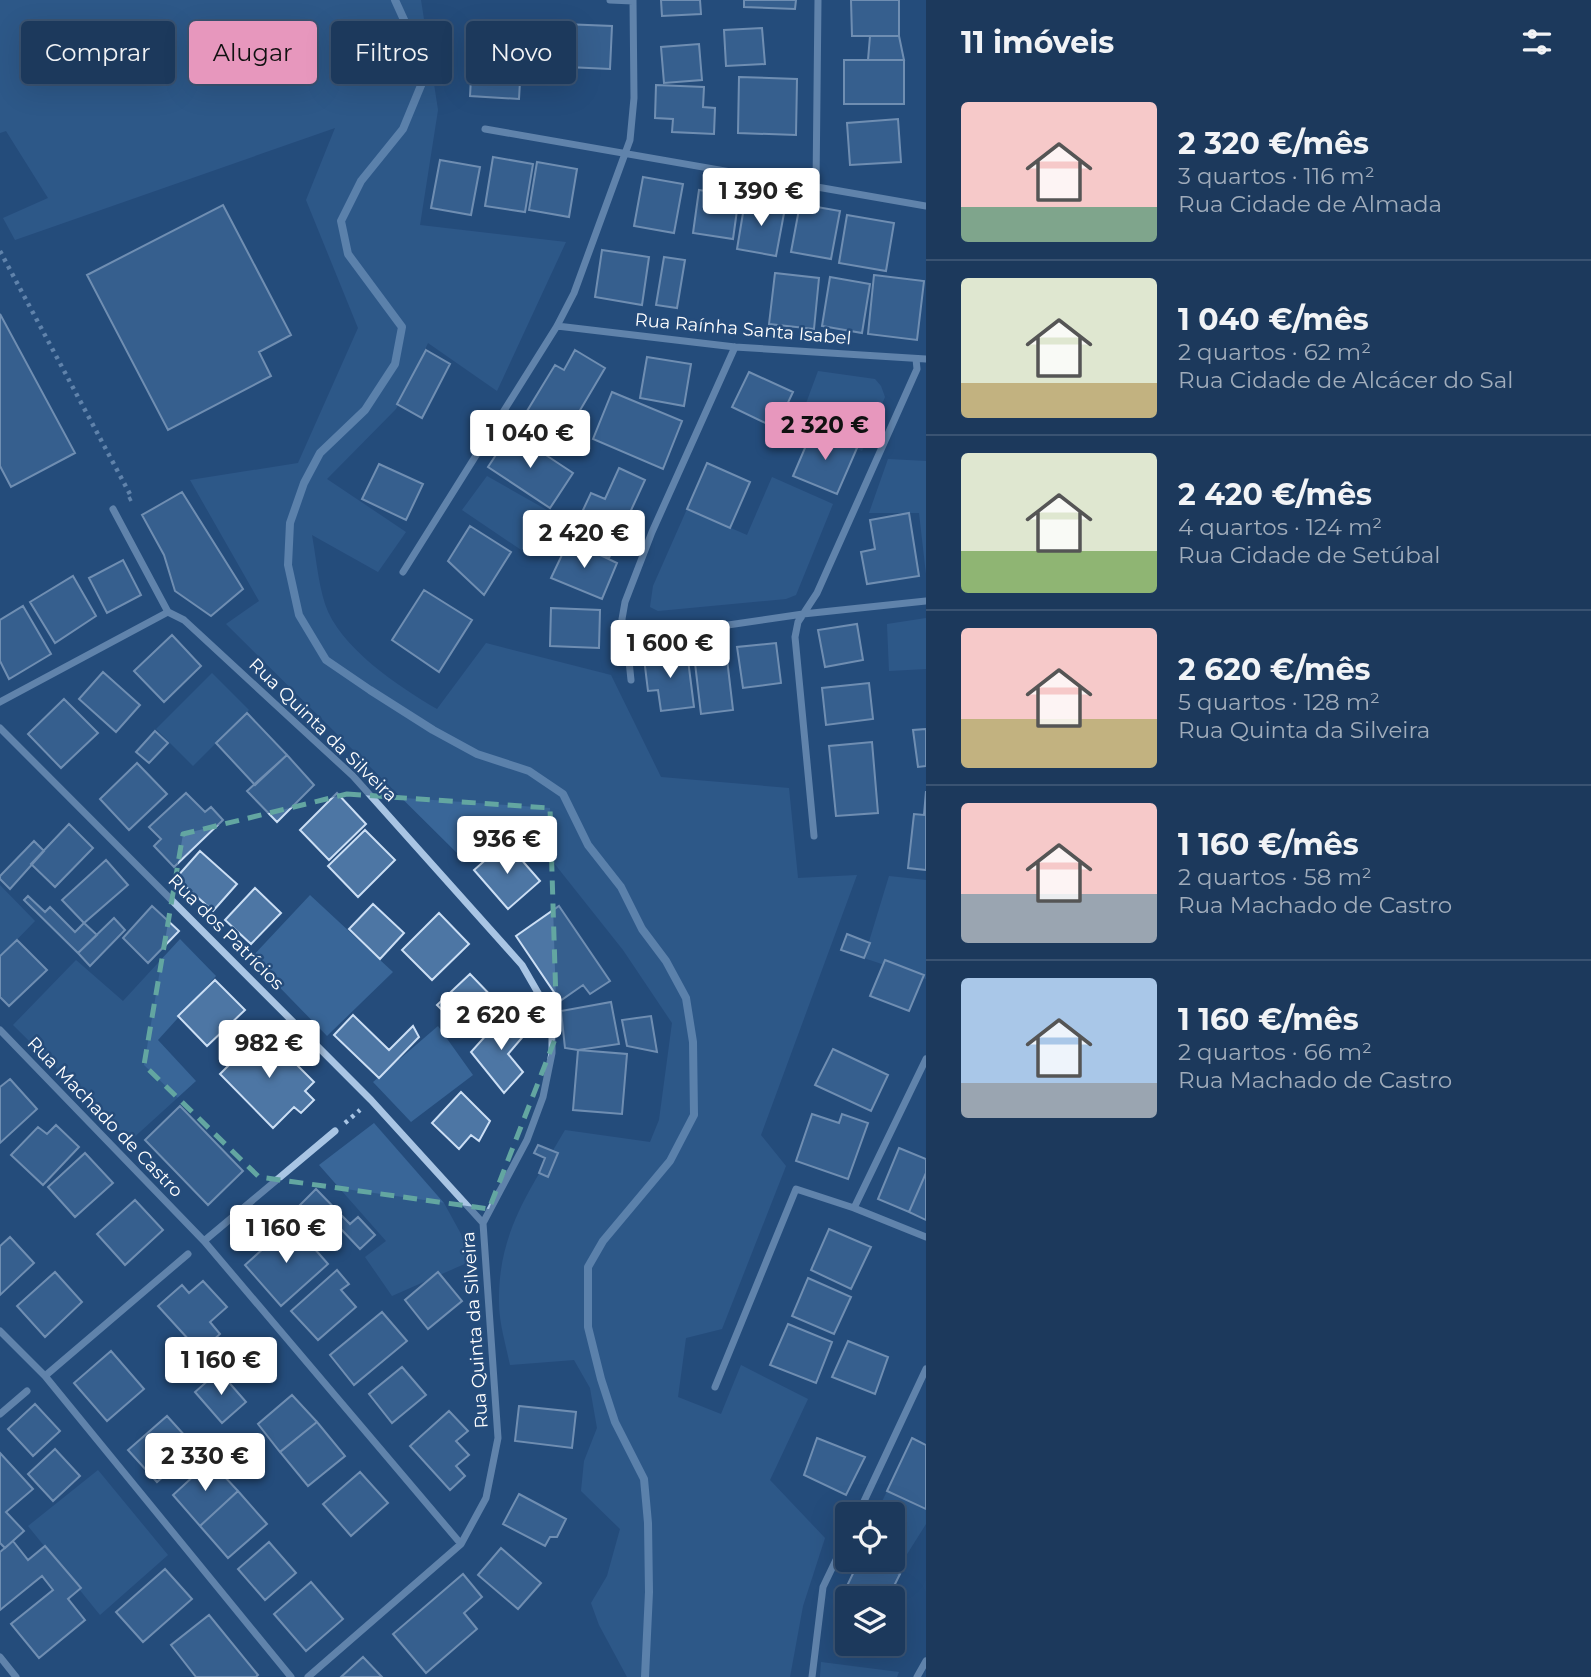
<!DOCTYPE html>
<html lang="pt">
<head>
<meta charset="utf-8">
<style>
	:root { --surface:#1c395c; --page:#294465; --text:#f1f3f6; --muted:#a0acbb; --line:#3a5372; --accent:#e797bd }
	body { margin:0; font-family:Montserrat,sans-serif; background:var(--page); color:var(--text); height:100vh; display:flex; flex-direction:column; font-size:26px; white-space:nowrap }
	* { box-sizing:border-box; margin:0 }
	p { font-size:23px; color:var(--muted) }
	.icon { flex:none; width:38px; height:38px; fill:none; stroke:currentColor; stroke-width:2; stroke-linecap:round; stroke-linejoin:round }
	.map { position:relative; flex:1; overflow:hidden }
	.side { display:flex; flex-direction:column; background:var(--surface); width:665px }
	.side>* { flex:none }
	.banner { position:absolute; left:21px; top:21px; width:665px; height:63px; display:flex; gap:14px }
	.controls { position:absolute; left:835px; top:1502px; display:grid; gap:14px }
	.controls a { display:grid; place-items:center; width:70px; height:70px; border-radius:7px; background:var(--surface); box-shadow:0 7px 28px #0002,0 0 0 2px var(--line); font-size:35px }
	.price { position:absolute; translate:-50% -60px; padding:0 16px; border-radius:7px; background:#fff; color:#222; font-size:23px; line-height:46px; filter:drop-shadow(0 2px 4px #0008) }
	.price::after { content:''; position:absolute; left:50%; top:42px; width:21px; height:16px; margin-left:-10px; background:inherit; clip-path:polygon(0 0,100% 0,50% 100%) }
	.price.current { background:var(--accent); color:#111 }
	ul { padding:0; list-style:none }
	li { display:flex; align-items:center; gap:21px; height:175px; padding:0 35px }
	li+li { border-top:2px solid var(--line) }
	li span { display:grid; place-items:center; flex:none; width:196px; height:140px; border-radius:7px; color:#555 }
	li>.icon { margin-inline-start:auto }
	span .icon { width:84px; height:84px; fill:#fffc; stroke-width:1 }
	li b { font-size:30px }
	h2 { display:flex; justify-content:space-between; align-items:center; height:84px; padding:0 35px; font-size:30px }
	.tag { padding:0 24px; border-radius:7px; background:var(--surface); box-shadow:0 7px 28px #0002,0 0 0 2px var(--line); font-size:24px; line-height:63px }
	.tag.current { background:var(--accent); color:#111 }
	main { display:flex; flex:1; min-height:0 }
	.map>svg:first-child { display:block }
	.green { fill:#396698 }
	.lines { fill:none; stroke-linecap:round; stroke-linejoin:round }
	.stream { stroke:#9dc0e5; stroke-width:8 }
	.building { fill:#4d76a4; stroke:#cbdef4; stroke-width:2 }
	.path { stroke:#a9c5e4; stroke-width:4.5; stroke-dasharray:3.5 5; stroke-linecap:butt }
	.street { stroke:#a9c5e4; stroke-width:7 }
	.marked { fill:none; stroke:#63a6a1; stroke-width:5; stroke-dasharray:14 9; stroke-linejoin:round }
	.labels { text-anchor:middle; stroke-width:5; stroke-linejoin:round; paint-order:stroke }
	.street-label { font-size:18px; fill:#fff; stroke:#254c7b }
</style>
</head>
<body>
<main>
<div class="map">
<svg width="926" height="1677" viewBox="0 0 926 1677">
	<rect width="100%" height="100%" fill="#254c7b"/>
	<path class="green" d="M0 0H421L438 110 420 225 566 242 497 391 428 343 396 409 327 479 406 532 378 572 312 535C316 557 318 582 325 604 339 647 399 687 437 709L486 643 611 675 661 777 789 788 798 878 857 875 761 1135 786 1166 722 1329 686 1338 678 1397 721 1414 741 1365 808 1399 770 1480 825 1538 803 1606 790 1677H627L599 1625 591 1603 607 1576 620 1529 581 1491 584 1461 597 1428 590 1388 574 1360 510 1365C506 1345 499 1323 499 1302 498 1231 531 1189 565 1130L650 1142 659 1120 672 1023 623 950 546 853 508 830 465 861 226 624 259 601 190 480 298 463 358 328 306 200 335 128 15 240 3 218 48 198 6 131 0 133Z
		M818 371 875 379 881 386 885 397 862 451 798 425Z
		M888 459 926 461V574L919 513H869Z
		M487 476 554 514 530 556 462 510Z
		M772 477 833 504 796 595 786 599 658 611 650 607 653 586 687 509 747 535Z
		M926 618V669L889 671 887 624Z
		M212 673 249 710 193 766 156 729Z
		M889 876 926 880V979L864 958Z
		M0 885 35 921 0 957Z
		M310 895 393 972 327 1036 251 958Z
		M180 939 216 976 158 1040 196 1081 130 1141 13 1025 76 960 123 1001Z
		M438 1026 473 1075 411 1122 373 1082Z
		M374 1123 444 1203 461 1234 469 1262 392 1296 365 1257 386 1241 319 1165Z
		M98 1470 168 1555 100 1615 28 1526Z
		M887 1491 926 1508V1524L904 1559 893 1554 892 1514H876Z
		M821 1662 899 1672 897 1677H820Z"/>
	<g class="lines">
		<path class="stream" d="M395 0 405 22 422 83 403 129 361 181 341 221 348 254 402 327 395 364 365 410 320 453 304 483 290 523 288 565 299 615 326 660 370 690 433 730 477 754 529 771 563 794 588 845 621 887 642 929 666 961 686 998 693 1042 694 1115 670 1161 603 1241 588 1267V1327L601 1379 615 1422 644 1479 648 1523 649 1592 645 1677"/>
	</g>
	<path class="building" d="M661 0H700L701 14 662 16Z
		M744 0H796L795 9 744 7Z
		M851 0H899V36H852Z
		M474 24 523 27 519 99 470 96Z
		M563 24 612 26 610 69 546 66 548 35 562 36Z
		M762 28 765 64 726 66 724 30Z
		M870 36H899L904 60H868Z
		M699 44 702 80 664 83 661 47Z
		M844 60H904V104H844Z
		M739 77 797 79 796 135 738 133Z
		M656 85 704 87 703 107 715 108 714 134 672 132 673 119 655 118Z
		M898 119 901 162 850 165 847 123Z
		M493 157 533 164 525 212 485 206Z
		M440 160 480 167 471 215 431 208Z
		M537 162 577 169 569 217 529 210Z
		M643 177 683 184 674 233 634 226Z
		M699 190 739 196 733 239 693 233Z
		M745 201 785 208 776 256 737 249Z
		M800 204 840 211 831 259 791 252Z
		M223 205 291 335 259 352 271 376 168 430 87 275Z
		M847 215 894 223 886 271 839 263Z
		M602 250 649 257 642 305 595 297Z
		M664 257 685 260 677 308 656 305Z
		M775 273 819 278 814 329 769 324Z
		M874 275 924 281 917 340 868 334Z
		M830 277 870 284 862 333 822 326Z
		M0 314 75 453 11 487 0 466Z
		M426 350 450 364 422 418 397 404Z
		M575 350 605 368 563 439 524 416 555 365 564 370Z
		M647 357 691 364 684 406 640 398Z
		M749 372 793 392 776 428 732 407Z
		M612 392 682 421 663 469 593 439Z
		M813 429 857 448 837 494 793 476Z
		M511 432 573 473 550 508 488 467Z
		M707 463 750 482 730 528 687 509Z
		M379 464 423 484 406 520 362 499Z
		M619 468 645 480 609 558 569 540 591 493 605 499Z
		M182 492 243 589 211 616 175 591 164 555 142 515Z
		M909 513 919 576 867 584 861 552 875 549 870 520Z
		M470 526 511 552 484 595 448 561Z
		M569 540 617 563 602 599 551 578Z
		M123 560 141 595 107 613 89 578Z
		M73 576 96 616 55 643 30 602Z
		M424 590 472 620 439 672 392 640Z
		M23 606 51 654 9 679 0 661V620Z
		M551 608 600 610 599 648 550 646Z
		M857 624 863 660 825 667 818 630Z
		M172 635 201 666 164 702 134 671Z
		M725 642 733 710 701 714 693 646Z
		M776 643 781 683 743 688 737 647Z
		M687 652 694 707 661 711 658 690 648 691 644 658Z
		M103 672 140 705 116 732 79 699Z
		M869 683 873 719 826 725 822 688Z
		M64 699 98 733 61 768 28 734Z
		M247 713 287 755 255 785 216 743Z
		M926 729V766L918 767 913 730Z
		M155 731 168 743 149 763 136 752Z
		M872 742 878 813 836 816 829 746Z
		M287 755 314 785 277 822 247 791Z
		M137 763 167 794 129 830 100 799Z
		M926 791V870L908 868 914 814 924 815Z
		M186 793 205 812 211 807 223 820 174 867 154 846 161 839 149 827Z
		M337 793 366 824 329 860 300 830Z
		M69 824 93 848 55 887 31 864Z
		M365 830 395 860 358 897 328 866Z
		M34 841 44 851 10 889 0 879V876Z
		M506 842 540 881 508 909 474 870Z
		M200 851 237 884 213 911 176 878Z
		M106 860 128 885 84 923 62 900Z
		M255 888 281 913 251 944 225 920Z
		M28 896 45 912 50 907 75 932 84 923 97 935 78 953 24 900Z
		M373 904 404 933 380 959 349 929Z
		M152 906 179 931 148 963 123 938Z
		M559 906 610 981 590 994 583 985 560 1001 516 936Z
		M439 913 469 944 432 980 402 950Z
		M114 918 125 930 90 966 78 953Z
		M847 934 870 943 864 958 841 950Z
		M17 940 47 970 9 1006 0 997V956Z
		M885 960 924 975 909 1011 870 996Z
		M470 974 498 1003 466 1034 437 1005Z
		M215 980 245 1010 207 1046 178 1016Z
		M611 1002 619 1044 578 1050 565 1048 561 1011Z
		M507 1012 526 1033 508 1054 523 1072 504 1093 471 1052Z
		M353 1015 389 1050 413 1026 419 1037 379 1078 334 1035Z
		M651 1016 657 1052 627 1046 622 1020Z
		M263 1031 314 1082 305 1091 314 1100 301 1113 294 1107 273 1128 220 1074Z
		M833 1049 888 1075 871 1111 815 1085Z
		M578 1050 627 1054 622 1114 573 1110Z
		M10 1079 37 1109 0 1143V1087Z
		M461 1092 490 1121 479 1141 471 1135 459 1149 432 1123Z
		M180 1106 243 1171 208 1205 145 1140Z
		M812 1114 839 1123 842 1114 868 1123 848 1179 796 1161Z
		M56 1125 79 1147 43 1185 11 1155 38 1127 47 1134Z
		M538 1145 558 1153 548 1177 539 1173 545 1158 534 1153Z
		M899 1148 926 1159V1173L909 1212 878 1199Z
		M85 1153 113 1183 75 1217 48 1187Z
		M926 1173V1220L909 1212Z
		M316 1189 350 1224 358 1217 375 1235 360 1249 340 1228 324 1244 293 1212Z
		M135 1200 163 1230 125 1265 97 1234Z
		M292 1223 328 1264 281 1306 245 1265Z
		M829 1229 871 1247 851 1289 811 1270Z
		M10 1237 34 1263 0 1295V1246Z
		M337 1270 349 1284 341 1290 356 1307 318 1340 291 1311Z
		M55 1272 82 1302 45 1337 17 1306Z
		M438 1272 462 1301 428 1329 405 1300Z
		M808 1278 851 1297 834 1334 792 1316Z
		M203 1281 227 1307 210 1322 220 1334 200 1352 158 1306 182 1285 189 1293Z
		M382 1312 407 1341 354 1385 330 1355Z
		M788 1324 832 1342 816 1383 770 1365Z
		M848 1341 888 1357 875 1394 832 1377Z
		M111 1351 144 1389 107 1421 74 1383Z
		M402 1367 426 1395 392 1423 369 1394Z
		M219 1371 246 1402 222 1423 195 1392Z
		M292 1395 317 1422 280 1452 258 1424Z
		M35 1404 60 1431 33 1456 8 1429Z
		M519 1406 576 1412 572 1448 515 1441Z
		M449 1411 468 1431 456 1441 469 1455 456 1466 465 1476 450 1490 410 1446Z
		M167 1416 196 1448 157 1482 128 1450Z
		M317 1422 345 1456 308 1486 280 1452Z
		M817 1438 865 1457 846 1495 804 1475Z
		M912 1438 926 1445V1509L887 1491Z
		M55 1449 80 1476 53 1501 28 1474Z
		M0 1453 33 1489 6 1512 24 1531 5 1548 0 1543Z
		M210 1461 238 1491 200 1526 173 1495Z
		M360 1472 388 1503 351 1536 323 1504Z
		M238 1491 267 1524 228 1558 200 1526Z
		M519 1494 566 1519 557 1537H550L545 1546 503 1524Z
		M13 1541 28 1560 45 1546 81 1588 68 1599 85 1620 39 1658 11 1624 53 1590 42 1576 0 1610V1552Z
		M269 1542 296 1573 265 1600 238 1569Z
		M501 1548 541 1583 518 1609 478 1575Z
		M860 1559H865L900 1574 888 1598H862L845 1590Z
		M165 1569 192 1599 143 1642 116 1612Z
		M463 1574 482 1597 464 1613 477 1629 426 1673 393 1634Z
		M311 1582 343 1619 306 1651 274 1614Z
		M209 1615 258 1675 256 1677H196L171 1645Z
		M363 1657 382 1677H341Z"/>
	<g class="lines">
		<path class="path" d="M0 251 132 498 126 501
			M345 1123 360 1110"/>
		<path class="street" d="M610 0 633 1
			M485 129 926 206
			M816 186 818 0
			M557 326 735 347 926 359
			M113 509 168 612
			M403 572 557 326 574 293 630 140 634 98 633 0
			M687 631 803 614 926 601
			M627 642 663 636
			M631 680 627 642 623 633 622 619 625 602 652 532 735 347
			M0 702 168 612 184 620 353 776 522 965 541 998 552 1032V1053L543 1097 527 1140 483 1223 498 1438 486 1498 461 1544 308 1677
			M0 728 371 1100 483 1223
			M814 836 795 637 798 622 817 593 917 369 916 359
			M0 1030 204 1241 461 1544
			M854 1208 926 1059
			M204 1241 335 1131
			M0 1331 45 1376 291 1677
			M45 1376 188 1254
			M715 1387 796 1189 854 1208 926 1237
			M0 1414 27 1391
			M858 1514 926 1369
			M0 1657 16 1677
			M812 1677 823 1587 847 1537
			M917 1677 926 1661"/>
	</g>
	<path d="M0 0H926V1677H0ZM347 794 550 808 557 1034 489 1209 259 1177 144 1065 183 834Z" fill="#254c7b" fill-opacity=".55" fill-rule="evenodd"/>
	<path class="marked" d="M347 794 550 808 557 1034 489 1209 259 1177 144 1065 183 834Z"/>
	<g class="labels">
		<g class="street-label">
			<text transform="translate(743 329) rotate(5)" y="6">Rua Raínha Santa Isabel</text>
			<text transform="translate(323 730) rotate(44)" y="6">Rua Quinta da Silveira</text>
			<text transform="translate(226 932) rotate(45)" y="6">Rua dos Patrícios</text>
			<text transform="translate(105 1117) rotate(46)" y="6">Rua Machado de Castro</text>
			<text transform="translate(475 1330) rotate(-94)" y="6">Rua Quinta da Silveira</text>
		</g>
	</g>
</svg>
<div class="controls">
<a><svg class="icon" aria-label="locate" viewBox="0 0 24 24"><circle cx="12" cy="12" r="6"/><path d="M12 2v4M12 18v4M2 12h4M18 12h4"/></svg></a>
<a><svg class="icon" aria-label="layers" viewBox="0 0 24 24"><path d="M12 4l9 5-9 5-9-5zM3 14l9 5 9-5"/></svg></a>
</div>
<b class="price" style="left:761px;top:228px">1 390 €</b>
<b class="price current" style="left:825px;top:462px">2 320 €</b>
<b class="price" style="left:530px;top:470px">1 040 €</b>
<b class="price" style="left:584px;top:570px">2 420 €</b>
<b class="price" style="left:670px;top:680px">1 600 €</b>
<b class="price" style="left:507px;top:876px">936 €</b>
<b class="price" style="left:501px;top:1052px">2 620 €</b>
<b class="price" style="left:269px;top:1080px">982 €</b>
<b class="price" style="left:286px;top:1265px">1 160 €</b>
<b class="price" style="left:221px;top:1397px">1 160 €</b>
<b class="price" style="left:205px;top:1493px">2 330 €</b>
<div class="banner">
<a class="tag">Comprar</a>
<a class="tag current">Alugar</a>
<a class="tag">Filtros</a>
<a class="tag">Novo</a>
</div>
</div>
<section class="side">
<h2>11 imóveis<svg class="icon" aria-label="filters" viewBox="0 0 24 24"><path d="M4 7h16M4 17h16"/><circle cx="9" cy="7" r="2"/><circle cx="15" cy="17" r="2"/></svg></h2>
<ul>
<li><span style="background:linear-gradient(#f6c9c9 75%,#7fa58c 0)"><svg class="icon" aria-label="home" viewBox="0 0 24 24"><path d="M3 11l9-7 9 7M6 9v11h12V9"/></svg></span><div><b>2 320 €/mês</b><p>3 quartos · 116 m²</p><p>Rua Cidade de Almada</p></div></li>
<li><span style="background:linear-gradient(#dfe7d0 75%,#c2b280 0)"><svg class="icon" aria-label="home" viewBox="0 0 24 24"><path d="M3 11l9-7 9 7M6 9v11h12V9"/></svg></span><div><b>1 040 €/mês</b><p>2 quartos · 62 m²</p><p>Rua Cidade de Alcácer do Sal</p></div></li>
<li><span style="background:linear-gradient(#dfe7d0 70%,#8fb573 0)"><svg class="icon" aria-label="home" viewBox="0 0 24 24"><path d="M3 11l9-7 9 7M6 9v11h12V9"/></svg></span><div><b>2 420 €/mês</b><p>4 quartos · 124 m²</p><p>Rua Cidade de Setúbal</p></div></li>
<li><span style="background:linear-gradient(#f6c9c9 65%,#c2b280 0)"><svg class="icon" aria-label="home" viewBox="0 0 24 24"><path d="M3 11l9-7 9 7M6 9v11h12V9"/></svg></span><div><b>2 620 €/mês</b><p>5 quartos · 128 m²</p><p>Rua Quinta da Silveira</p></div></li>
<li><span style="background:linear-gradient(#f6c9c9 65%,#9aa5b1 0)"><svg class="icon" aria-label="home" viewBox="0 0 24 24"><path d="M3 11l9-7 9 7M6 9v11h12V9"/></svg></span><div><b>1 160 €/mês</b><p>2 quartos · 58 m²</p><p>Rua Machado de Castro</p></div></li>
<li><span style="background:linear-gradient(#a9c7e8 75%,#9aa5b1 0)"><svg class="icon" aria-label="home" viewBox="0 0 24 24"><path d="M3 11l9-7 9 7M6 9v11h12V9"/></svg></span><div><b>1 160 €/mês</b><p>2 quartos · 66 m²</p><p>Rua Machado de Castro</p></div></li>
</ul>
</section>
</main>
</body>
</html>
